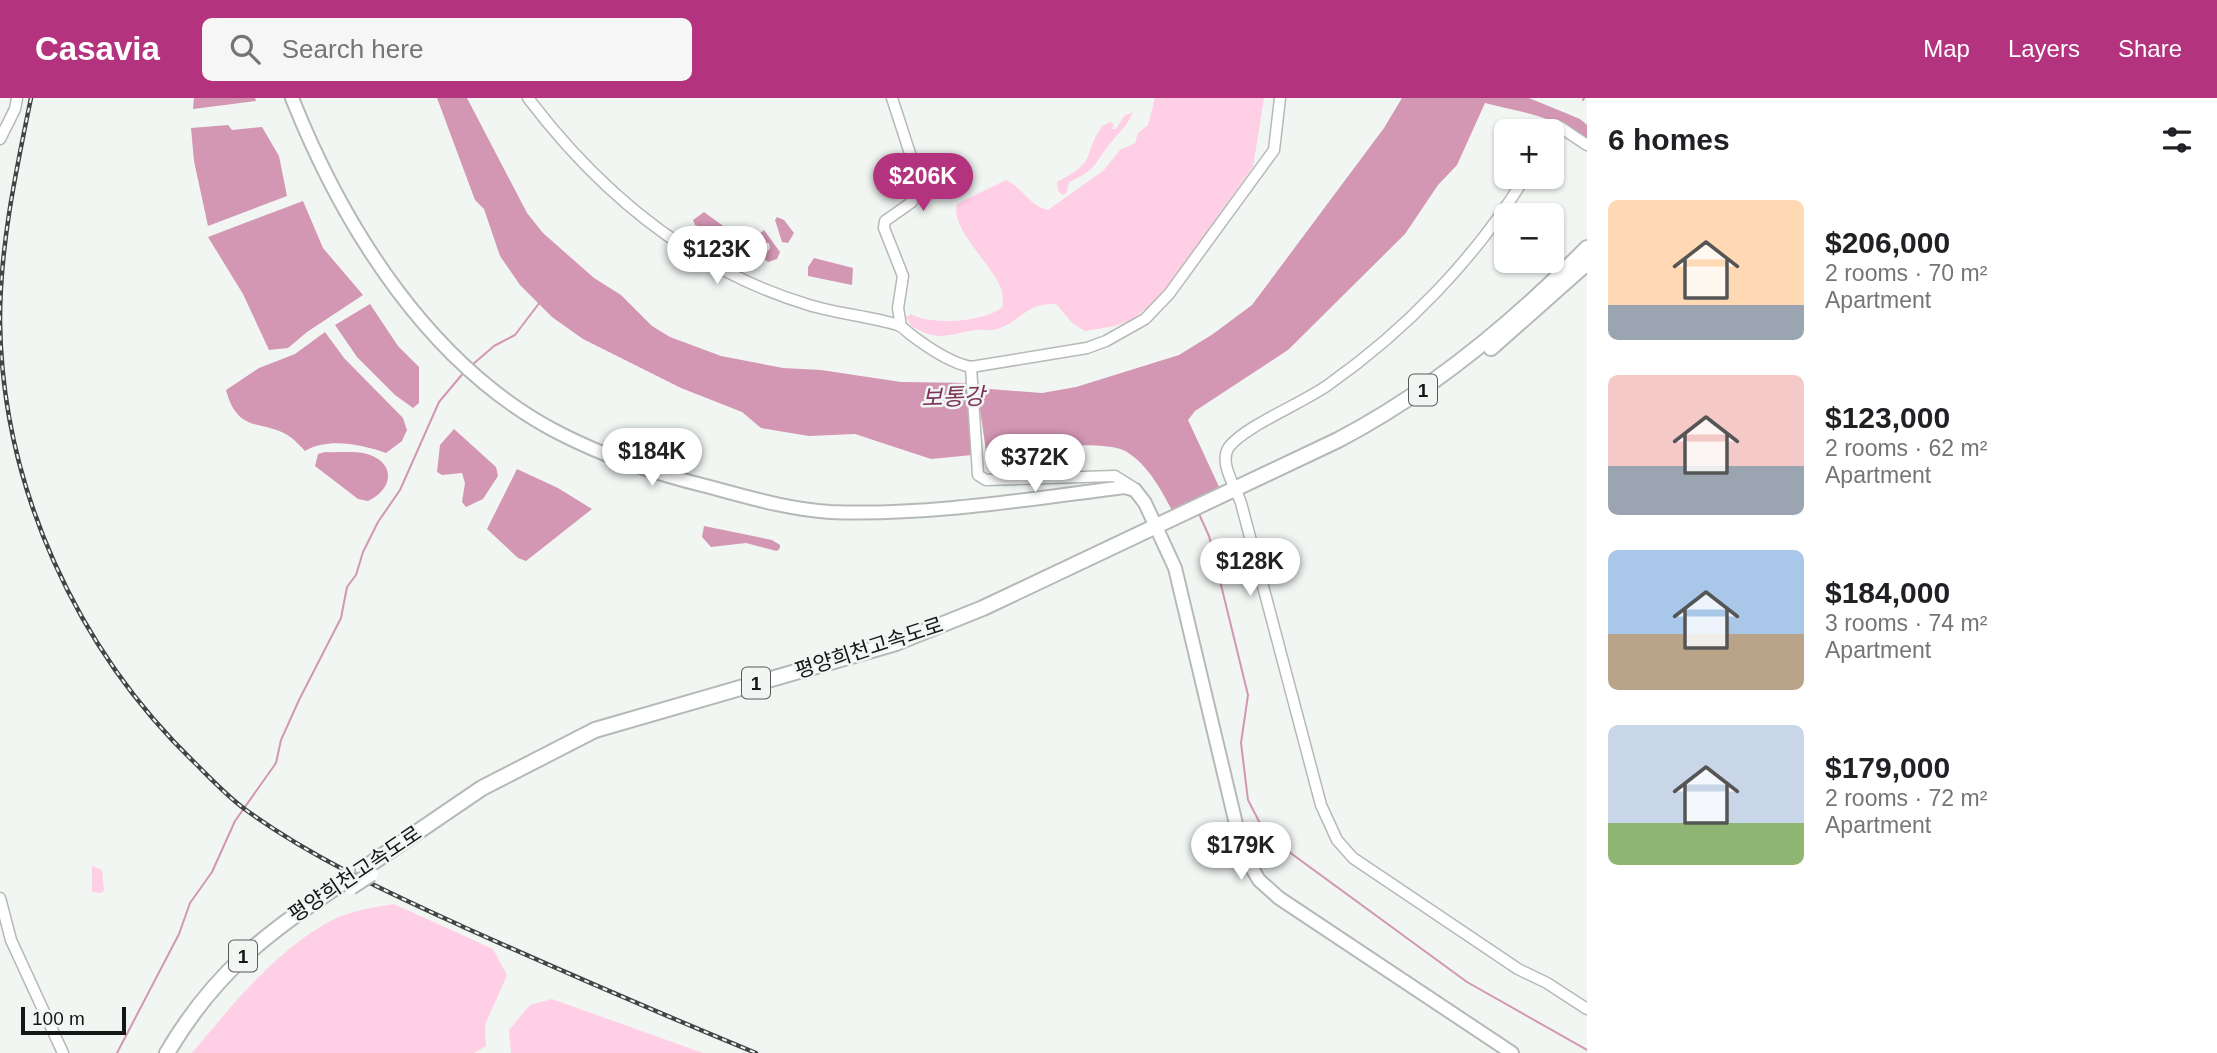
<!DOCTYPE html>
<html lang="en">
<head>
<meta charset="utf-8">
<style>
	:root { --surface:#fff; --page:#f6f6f6; --text:#202124; --muted:#757577; --accent:#b4337e }
	body { margin:0; font-family:Helvetica,"Noto Sans KR",sans-serif; background:var(--page); color:var(--text); height:100vh; display:flex; flex-direction:column; font-size:26px; white-space:nowrap }
	* { box-sizing:border-box; margin:0 }
	p { font-size:23px; color:var(--muted) }
	.icon { flex:none; width:38px; height:38px; fill:none; stroke:currentColor; stroke-width:2; stroke-linecap:round; stroke-linejoin:round }
	.map { position:relative; flex:1; overflow:hidden }
	.sheet { display:flex; flex-direction:column; background:var(--surface); width:630px }
	.sheet>* { flex:none }
	.fabs { position:absolute; left:1494px; top:21px; display:grid; gap:14px }
	.fabs a { display:grid; place-items:center; width:70px; height:70px; border-radius:10px; background:var(--surface); box-shadow:0 2px 5px #0004; font-size:35px }
	.scale { position:absolute; left:21px; bottom:18px; width:105px; box-sizing:border-box; padding-left:7px; border:4px solid #151716; border-top:0; font-size:19px; line-height:24px; white-space:nowrap; color:#151716; -webkit-text-stroke:5px #f1f6f3; paint-order:stroke }
	.price { position:absolute; translate:-50% -60px; padding:0 16px; border-radius:24px; background:#fff; color:#222; font-size:23px; line-height:46px; filter:drop-shadow(0 2px 4px #0008) }
	.price::after { content:''; position:absolute; left:50%; top:42px; width:21px; height:16px; margin-left:-10px; background:inherit; clip-path:polygon(0 0,100% 0,50% 100%) }
	.price.selected { background:var(--accent); color:#fff }
	ul { padding:0; list-style:none }
	li { display:flex; align-items:center; gap:21px; height:175px; padding:0 21px }
	li span { display:grid; place-items:center; flex:none; width:196px; height:140px; border-radius:10px; color:#555 }
	li>.icon { margin-inline-start:auto }
	span .icon { width:84px; height:84px; fill:#fffc; stroke-width:1 }
	li b { font-size:30px }
	h2 { display:flex; justify-content:space-between; align-items:center; height:84px; padding:0 21px; font-size:30px }
	header { display:flex; align-items:center; gap:42px; box-sizing:border-box; height:98px; padding:0 35px; background:var(--accent); color:#fff }
	header strong { font-size:33px }
	nav { display:flex; gap:38px; margin-inline-start:auto; font-size:24px }
	.search { width:490px; height:63px; background:var(--page); display:flex; align-items:center; gap:18px; box-sizing:border-box; padding:0 24px; border-radius:10px; color:var(--muted); font-size:26px }
	main { display:flex; flex:1; min-height:0 }
	.map>svg:first-child { display:block }
	.green { fill:#ffcfe5 }
	.water { fill:#d396b3 }
	.lines { fill:none; stroke-linecap:round; stroke-linejoin:round }
	.stream { stroke:#d396b3; stroke-width:2 }
	.minor-casing { stroke:#b5bab7; stroke-width:13 }
	.major-casing { stroke:#b5bab7; stroke-width:16 }
	.highway-casing { stroke:#b5bab7; stroke-width:18 }
	.minor { stroke:#fff; stroke-width:10 }
	.major { stroke:#fff; stroke-width:12 }
	.highway { stroke:#fff; stroke-width:14 }
	.rail-casing { stroke:#424544; stroke-width:4.5 }
	.rail { stroke:#f1f6f3; stroke-width:2; stroke-dasharray:5; stroke-linecap:butt }
	.highway-bridge-casing { stroke:#b5bab7; stroke-width:18; stroke-linecap:butt }
	.highway-bridge { stroke:#fff; stroke-width:14 }
	.labels { text-anchor:middle; stroke-width:5; stroke-linejoin:round; paint-order:stroke }
	.shield { fill:#f1f6f3; stroke:#575a58; stroke-width:2 }
	.shield-label { font-size:19px; font-weight:bold; fill:#151716 }
	.street-label { font-size:21px; fill:#151716; stroke:#f1f6f3 }
	.water-label { font-size:23px; font-style:italic; fill:#7c335b; stroke:#f1f6f3 }
</style>
</head>
<body>
<header>
<strong>Casavia</strong>
<div class="search"><svg class="icon" aria-label="search" viewBox="0 0 24 24"><circle cx="10" cy="10" r="6"/><path d="M15 15l6 6"/></svg>Search here</div>
<nav><a>Map</a><a>Layers</a><a>Share</a></nav>
</header>
<main>
<div class="map">
<svg width="1587" height="955" viewBox="0 0 1587 955">
	<rect width="100%" height="100%" fill="#f1f6f3"/>
	<path class="green" d="M1155 0H1264L1253 69 1158 202 1131 222 1115 228 1085 233 1072 225 1056 206C1025 205 1022 223 997 231 989 234 982 231 975 232 946 237 939 244 911 228L906 219 911 216C930 228 988 224 1003 208 1003 203 1003 195 1001 191 993 167 950 131 957 106L1006 82C1022 89 1031 109 1048 112L1104 72 1120 52 1135 45 1138 35 1148 27Z
		M1133 14C1128 27 1121 32 1113 42 1094 64 1099 71 1069 84L1067 94 1063 97 1058 93 1057 84C1099 62 1081 60 1102 28L1110 24 1114 26 1112 31H1116L1124 18Z
		M92 768 102 772 104 793 100 795 92 794Z
		M394 806 493 851 507 877 485 927 486 948 474 955H192C233 906 275 853 332 822 350 813 375 809 394 806Z
		M552 901 703 955H511L509 932 530 907Z"/>
	<path class="water" d="M194 0H255L256 3 193 11Z
		M437 0H467L527 115 543 135 594 180 621 197 652 228 670 239 721 258 783 270 821 272 901 284 970 285 972 357 931 361 855 336 809 338 761 330 742 314 681 290 583 241 552 219 520 187 500 158 484 111 475 102Z
		M1402 0H1529L1580 21 1587 27V42C1557 19 1521 14 1485 5L1457 67 1438 87 1405 136 1288 252 1195 313 1188 322 1221 393 1173 414C1161 392 1149 368 1127 354 1105 340 1015 352 986 353L977 290 1042 295 1076 289 1179 257 1213 236 1252 207 1384 30Z
		M228 27 232 32 262 29 279 58 287 98 208 128 194 63 191 30Z
		M303 103 323 150 363 197 307 234 288 250 269 252 243 196 208 139Z
		M704 114 726 130 717 143 708 137V131L695 127 693 122Z
		M777 119 784 122 794 135 788 145 782 144 775 122Z
		M764 132 780 154 777 161 768 164 763 160 770 150 769 145 762 144 758 137Z
		M744 140 752 151 747 158 728 148 732 143Z
		M814 160 853 170 852 187 808 178V169Z
		M370 206 398 248 419 269V305L413 310 395 297 357 259 335 227Z
		M325 234 344 260 403 320 407 332 402 343 386 355C362 347 329 339 305 353 300 348 295 342 289 338 263 321 238 337 226 292L259 270 295 256Z
		M454 331 496 369 498 378 483 401 466 409 462 404 465 385 462 375 442 377 437 374 440 347Z
		M325 354C337 355 351 353 363 355 396 362 395 390 368 403L358 401 315 368 318 356Z
		M517 371 558 390 592 411 526 463 518 460 487 431Z
		M704 428 772 442 780 447V450L777 453 746 445 711 449 702 439Z"/>
	<g class="lines">
		<path class="stream" d="M1583 2 1584 0
			M472 267 494 248 515 237 540 204
			M1199 416 1209 438 1248 597 1241 645 1248 702 1266 737 1467 884 1587 952
			M117 955 179 836 190 805 212 774 235 723 276 665 281 642 299 602 341 520 347 489 356 477 363 454 378 424 400 392 439 304 465 273"/>
		<g class="minor-casing">
			<path id="minor" d="M528 0C601 96 692 172 809 207 838 216 869 218 898 227 903 229 906 233 910 236 927 249 950 265 971 269
				M892 0 916 74 912 104 885 123 884 130 903 178 898 210 901 228
				M1550 33 1560 29 1587 47
				M0 41 15 11 17 0
				M1525 79C1476 160 1406 232 1328 287 1303 305 1245 328 1229 349 1218 364 1236 390 1241 405L1321 707 1337 742 1353 760 1518 871 1547 885 1587 911
				M1134 390 1115 378 986 382 978 377 971 269 1087 250 1106 243 1145 221 1169 196 1274 52 1280 0
				M0 800 11 842 63 955"/>
		</g>
		<g class="major-casing">
			<path id="major" d="M292 0C344 131 431 270 561 336 606 359 657 376 706 388 748 399 786 411 830 414 928 418 1028 401 1125 389L1135 392 1145 405 1175 470 1236 726 1249 765 1259 782 1279 800 1512 955"/>
		</g>
		<g class="highway-casing">
			<path id="highway" d="M1491 250 1587 165
				M363 771 482 690 595 632 896 545 983 510 1338 342C1432 293 1513 225 1587 150
				M167 955C214 875 267 834 344 784"/>
		</g>
		<use href="#minor" class="minor"/>
		<use href="#major" class="major"/>
		<use href="#highway" class="highway"/>
		<g class="rail-casing">
			<path id="rail" d="M31 0C16 73 0 147 0 223 2 389 77 552 196 666 212 682 228 699 246 712 315 762 392 796 468 831 564 874 659 915 756 955"/>
		</g>
		<use href="#rail" class="rail"/>
		<g class="highway-bridge-casing">
			<path id="highway-bridge" d="M351 789 371 776"/>
		</g>
		<use href="#highway-bridge" class="highway-bridge"/>
	</g>
	<g class="labels">
		<g class="shield">
			<rect x="1409" y="276.5" width="28" height="31" rx="5"/>
			<rect x="742" y="569.5" width="28" height="31" rx="5"/>
			<rect x="229" y="842.5" width="28" height="31" rx="5"/>
		</g>
		<g class="shield-label">
			<text x="1423" y="299">1</text>
			<text x="756" y="592">1</text>
			<text x="243" y="865">1</text>
		</g>
		<g class="street-label">
			<text transform="translate(869 550) rotate(-18)" y="7">평양희천고속도로</text>
			<text transform="translate(355 776) rotate(-34)" y="7">평양희천고속도로</text>
		</g>
		<g class="water-label">
			<text transform="translate(953 299) rotate(-2)" y="8">보통강</text>
		</g>
	</g>
</svg>
<div class="fabs">
<a>+</a>
<a>−</a>
</div>
<div class="scale">100 m</div>
<b class="price selected" style="left:923px;top:115px">$206K</b>
<b class="price" style="left:717px;top:188px">$123K</b>
<b class="price" style="left:652px;top:390px">$184K</b>
<b class="price" style="left:1035px;top:396px">$372K</b>
<b class="price" style="left:1250px;top:500px">$128K</b>
<b class="price" style="left:1241px;top:784px">$179K</b>
</div>
<section class="sheet">
<h2>6 homes<svg class="icon" aria-label="filters" viewBox="0 0 24 24"><path d="M4 7h16M4 17h16"/><circle cx="9" cy="7" r="2"/><circle cx="15" cy="17" r="2"/></svg></h2>
<ul>
<li><span style="background:linear-gradient(#ffd9b3 75%,#9aa5b1 0)"><svg class="icon" aria-label="home" viewBox="0 0 24 24"><path d="M3 11l9-7 9 7M6 9v11h12V9"/></svg></span><div><b>$206,000</b><p>2 rooms · 70 m²</p><p>Apartment</p></div></li>
<li><span style="background:linear-gradient(#f6c9c9 65%,#9aa5b1 0)"><svg class="icon" aria-label="home" viewBox="0 0 24 24"><path d="M3 11l9-7 9 7M6 9v11h12V9"/></svg></span><div><b>$123,000</b><p>2 rooms · 62 m²</p><p>Apartment</p></div></li>
<li><span style="background:linear-gradient(#a9c7e8 60%,#b9a48a 0)"><svg class="icon" aria-label="home" viewBox="0 0 24 24"><path d="M3 11l9-7 9 7M6 9v11h12V9"/></svg></span><div><b>$184,000</b><p>3 rooms · 74 m²</p><p>Apartment</p></div></li>
<li><span style="background:linear-gradient(#c9d6e8 70%,#8fb573 0)"><svg class="icon" aria-label="home" viewBox="0 0 24 24"><path d="M3 11l9-7 9 7M6 9v11h12V9"/></svg></span><div><b>$179,000</b><p>2 rooms · 72 m²</p><p>Apartment</p></div></li>
</ul>
</section>
</main>
</body>
</html>
